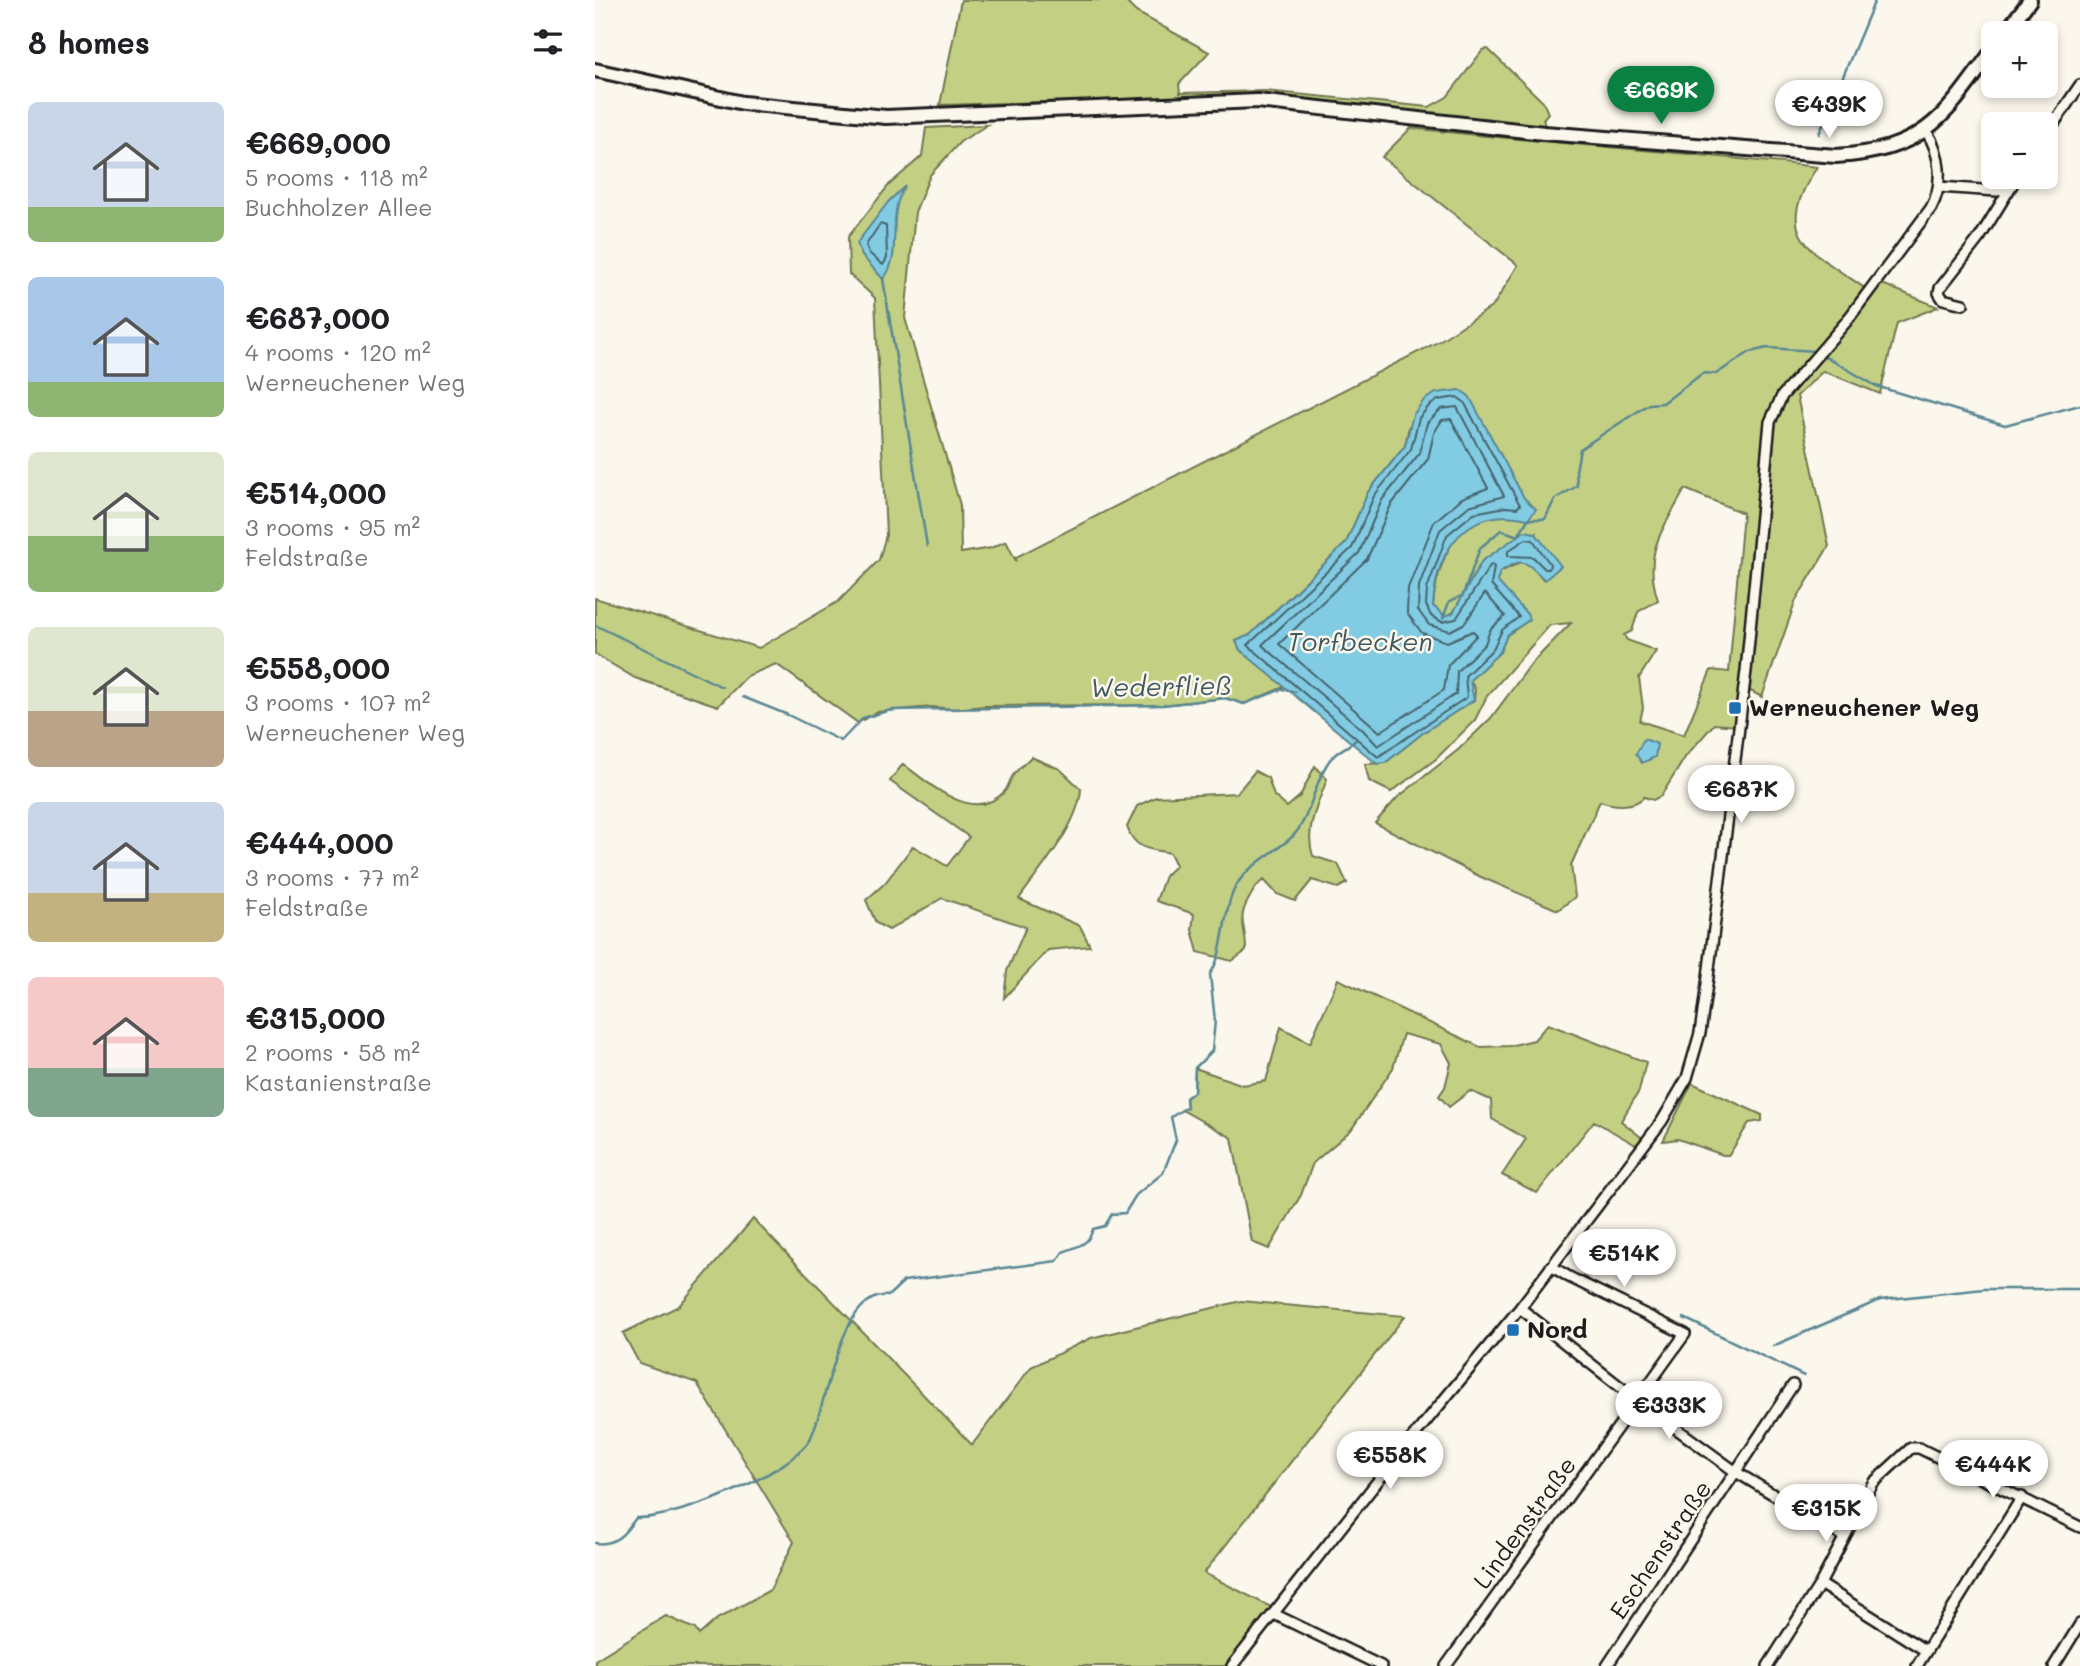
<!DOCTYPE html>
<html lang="en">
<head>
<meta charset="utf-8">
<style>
	:root { --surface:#fff; --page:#f2f2f2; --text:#202124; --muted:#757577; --accent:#0b8043 }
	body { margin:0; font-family:Mali,sans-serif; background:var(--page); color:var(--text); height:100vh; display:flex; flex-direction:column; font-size:26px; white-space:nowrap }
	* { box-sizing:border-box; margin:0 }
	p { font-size:23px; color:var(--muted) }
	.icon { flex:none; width:38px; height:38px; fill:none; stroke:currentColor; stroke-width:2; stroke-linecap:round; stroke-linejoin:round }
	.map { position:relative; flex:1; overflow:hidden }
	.side { display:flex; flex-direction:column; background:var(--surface); width:595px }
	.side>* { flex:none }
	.tools { position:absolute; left:1386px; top:21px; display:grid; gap:14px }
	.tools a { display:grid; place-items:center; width:77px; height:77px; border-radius:10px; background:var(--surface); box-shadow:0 4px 10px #0003; font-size:35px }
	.price { position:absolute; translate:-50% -60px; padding:0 16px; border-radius:24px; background:#fff; color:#222; font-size:23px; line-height:46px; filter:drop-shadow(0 2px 4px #0008) }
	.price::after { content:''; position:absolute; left:50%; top:42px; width:21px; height:16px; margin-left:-10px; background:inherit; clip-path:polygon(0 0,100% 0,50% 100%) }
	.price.active { background:var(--accent); color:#fff }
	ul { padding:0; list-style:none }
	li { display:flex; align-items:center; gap:21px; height:175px; padding:0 28px }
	li span { display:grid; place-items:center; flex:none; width:196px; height:140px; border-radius:10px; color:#555 }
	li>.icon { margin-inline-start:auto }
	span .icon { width:84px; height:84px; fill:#fffc; stroke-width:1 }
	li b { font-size:30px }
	h2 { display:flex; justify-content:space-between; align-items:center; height:84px; padding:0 28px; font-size:30px }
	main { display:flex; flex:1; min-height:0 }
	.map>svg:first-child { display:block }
	.green { fill:#c3d084; stroke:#707650; stroke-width:2; fill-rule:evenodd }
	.water { fill:#82cce3; stroke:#598693; stroke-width:2 }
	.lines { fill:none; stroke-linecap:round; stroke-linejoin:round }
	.shore { stroke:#45626c; stroke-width:2 }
	.stream { stroke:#598693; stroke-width:2.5 }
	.street-casing { stroke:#1c1c1c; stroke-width:14 }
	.secondary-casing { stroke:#1c1c1c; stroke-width:18 }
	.street { stroke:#fbf7ec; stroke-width:9 }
	.secondary { stroke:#fbf7ec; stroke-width:12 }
	.poi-dot { fill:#1f6fb2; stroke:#fbf7ec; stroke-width:2.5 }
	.labels { text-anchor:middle; stroke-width:5; stroke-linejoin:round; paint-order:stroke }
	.poi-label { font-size:24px; font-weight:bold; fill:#1c1c1c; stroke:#fbf7ec; text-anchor:start }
	.street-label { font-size:24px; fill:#1c1c1c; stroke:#fbf7ec }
	.water-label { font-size:26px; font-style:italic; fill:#405a62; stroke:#fbf7ec }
</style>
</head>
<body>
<main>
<section class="side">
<h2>8 homes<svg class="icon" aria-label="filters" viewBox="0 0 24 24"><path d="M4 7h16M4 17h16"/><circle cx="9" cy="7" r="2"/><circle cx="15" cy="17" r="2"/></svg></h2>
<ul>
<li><span style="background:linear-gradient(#c9d6e8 75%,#8fb573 0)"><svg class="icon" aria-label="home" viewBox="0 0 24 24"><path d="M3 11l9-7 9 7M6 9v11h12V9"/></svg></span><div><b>€669,000</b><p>5 rooms · 118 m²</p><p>Buchholzer Allee</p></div></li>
<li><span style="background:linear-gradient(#a9c7e8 75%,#8fb573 0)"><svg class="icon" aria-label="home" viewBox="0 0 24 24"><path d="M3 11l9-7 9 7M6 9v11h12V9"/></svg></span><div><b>€687,000</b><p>4 rooms · 120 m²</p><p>Werneuchener Weg</p></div></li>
<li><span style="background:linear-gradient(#dfe7d0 60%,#8fb573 0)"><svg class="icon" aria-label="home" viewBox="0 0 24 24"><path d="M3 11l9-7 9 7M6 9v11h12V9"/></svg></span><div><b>€514,000</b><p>3 rooms · 95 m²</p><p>Feldstraße</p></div></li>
<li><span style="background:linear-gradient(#dfe7d0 60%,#b9a48a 0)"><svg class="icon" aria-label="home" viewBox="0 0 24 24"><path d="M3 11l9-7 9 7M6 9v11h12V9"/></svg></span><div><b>€558,000</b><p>3 rooms · 107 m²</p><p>Werneuchener Weg</p></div></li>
<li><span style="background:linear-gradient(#c9d6e8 65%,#c2b280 0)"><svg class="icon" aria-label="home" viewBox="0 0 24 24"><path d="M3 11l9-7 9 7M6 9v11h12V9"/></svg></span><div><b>€444,000</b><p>3 rooms · 77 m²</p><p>Feldstraße</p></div></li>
<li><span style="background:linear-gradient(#f6c9c9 65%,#7fa58c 0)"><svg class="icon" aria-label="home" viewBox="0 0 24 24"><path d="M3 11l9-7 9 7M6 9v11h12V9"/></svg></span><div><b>€315,000</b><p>2 rooms · 58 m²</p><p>Kastanienstraße</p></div></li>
</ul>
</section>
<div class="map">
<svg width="1485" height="1666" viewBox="0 0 1485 1666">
	<rect width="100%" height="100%" fill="#fbf7ec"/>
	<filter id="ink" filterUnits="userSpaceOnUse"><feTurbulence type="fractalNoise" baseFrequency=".0143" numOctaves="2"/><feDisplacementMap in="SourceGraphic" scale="14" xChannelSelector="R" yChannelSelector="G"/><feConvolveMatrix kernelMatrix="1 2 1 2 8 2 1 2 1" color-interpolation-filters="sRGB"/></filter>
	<g filter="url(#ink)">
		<path class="green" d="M366 0H529L541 12 614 52 584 84 585 93 670 91 834 107 852 97 888 50 893 49 948 102 953 113 948 119 951 129 670 96 345 105Z
			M392 125 365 142 335 175 320 212 310 318 365 505 366 553 396 548 411 541 421 561V557L841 343 898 306 923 265 787 157 816 128C952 144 1087 151 1222 167 1176 236 1215 250 1268 287L1290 285 1343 307 1302 323 1285 394 1228 371 1202 396 1234 546 1201 600 1167 697 1148 687 1142 726 1119 724 1091 756 1066 796 1058 800 1049 797C1038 808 1019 806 1005 801L976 865 980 897 963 910 886 877 780 823 802 798 863 750 896 718 936 664 976 623 955 625 892 696 880 720 841 759 796 792 774 781 770 764 790 763 829 732 879 700 880 690 875 680 905 652 912 635 934 620 902 581 905 572 926 562 936 564 947 578 941 533 887 561 858 613 850 616 838 606C840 577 853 534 881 520 897 512 922 512 940 509L929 498 814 426 810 446 773 492 751 543 655 635 641 641 645 650 691 686 649 704 630 698 568 705 389 706 359 709 337 707 281 712 263 723 181 664 152 676 123 706 40 678 0 654V598L164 648 244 601 284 560 291 535 280 298 254 274 253 237 294 185 327 156 331 128ZM1090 489 1148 513 1134 672 1116 670 1089 735 1045 721 1048 708 1044 678 1061 651 1032 640 1029 635 1037 631 1043 612 1063 600C1047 552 1068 530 1090 489Z
			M436 757 465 769 486 789C484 825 444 870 424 899L485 926 495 946 453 950 409 998 412 971 431 927 347 898 294 930 281 923 271 900 290 883 318 846 352 866 374 837 295 781 308 764C334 783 378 825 409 792 413 788 414 782 417 777 421 770 430 763 436 757Z
			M720 766 732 779C723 805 709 829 718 856L743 864 752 883 743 888 717 880 700 901 682 894 669 880C661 885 659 890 655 897 640 921 652 925 651 951L637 961 603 952 597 930 599 914 561 901 570 876 581 865 575 853C554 849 540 850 532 827L542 806 561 797 642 793 660 771 673 778 679 796 692 807 705 796Z
			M743 979 885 1047 914 1046 939 1040 953 1024 1051 1062 1044 1091 1026 1121 1047 1138 1041 1145 999 1121 942 1193 907 1175 931 1139 897 1119 896 1100 875 1091 854 1107 844 1096 850 1087 856 1063 846 1044 808 1034 798 1068 756 1130 718 1163 706 1195 674 1249 657 1242 637 1138 587 1110 592 1107 591 1098 599 1092 600 1068 648 1085 671 1081 686 1027 715 1043Z
			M1097 1083 1167 1115V1121L1154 1123 1134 1155H1128L1083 1139 1068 1141Z
			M158 1219 377 1445 436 1367 496 1338 646 1301 810 1316 609 1573 680 1609 631 1666H0V1660L71 1616 100 1629 104 1635 122 1619 175 1590 199 1542 102 1383 44 1363 28 1333 84 1306Z"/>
		<path class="water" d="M310 186C290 216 309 256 288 279L267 256 262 243 294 201Z
			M865 390 874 396 929 498 941 509 933 519C872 505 841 549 838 606L850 616 858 613 887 561 930 531 940 533 966 566 950 580C932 564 930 554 905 572L902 581 932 614 934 620 912 635 905 652 875 680 879 700 829 732 790 763 782 764 645 650 641 641 655 635 751 543 773 492 810 446 818 415 829 400 841 393Z
			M1049 739 1062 744 1060 757 1047 763 1041 754Z"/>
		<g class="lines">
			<path class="shore" d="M285 224 291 226 292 258 288 265 274 253 271 245Z
				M862 397 869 402 925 505 922 508 910 507 879 513 852 535 832 589 831 605 836 616 847 622 861 619 896 564 899 567 896 585 924 617 907 630 898 649 870 676 872 697 783 757 653 645 757 548 779 496 816 449 824 418 834 406 843 400Z
				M862 407 909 496 874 506 845 530 824 586 823 610 834 625 855 631 870 623 890 593 910 616 895 630 890 644 862 671 861 694 783 746 768 730 667 645 764 553 787 500 824 454 832 423 846 409Z
				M856 419 893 488 867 498 839 522 813 588 812 613 827 633 852 642 878 631 882 635 853 665 849 690 785 732 684 644 772 559 796 505 833 459 839 433 847 420Z
				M931 539 938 540 955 564 954 569H950L938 557 913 556V551Z"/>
			<path class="stream" d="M1224 134 1280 0
				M288 279 332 546
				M848 618 854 602 868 595 885 548 906 530 923 536 933 519H950L960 499 982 486 981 471 985 449 1054 404 1068 403 1108 373 1121 374 1155 352 1172 348 1221 351 1281 386 1410 425 1485 405
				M0 625 127 687
				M148 697 193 715 246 741 268 718 296 710 568 705 630 698 649 704 687 689 701 692
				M1089 1318 1209 1376
				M1178 1346 1285 1300 1389 1289H1485
				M0 1543C21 1546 30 1533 41 1518 81 1519 198 1474 216 1437 232 1404 245 1291 293 1296L309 1281 462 1261 468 1252C483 1246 493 1246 498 1229L510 1226 517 1214 530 1213 541 1195 568 1173 581 1140 576 1117 592 1107 591 1098 599 1092 600 1068 617 1051 620 1021 615 974C630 953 627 917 638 892 648 867 678 854 697 837 716 818 718 786 732 764 739 752 751 748 761 740"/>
			<g class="street-casing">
				<path id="street" d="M1451 135 1485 85
					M1344 187 1402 191 1416 185
					M1368 304 1348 299 1344 293 1345 288 1385 237 1422 177
					M925 1308 1042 1400 1141 1472 1249 1537
					M1225 1584 1331 1651
					M679 1614 786 1666
					M637 1666 804 1454 925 1308 1067 1121 1092 1078 1105 1033 1113 977 1151 671 1175 422 1187 396 1251 322 1336 208C1349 184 1346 153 1331 131
					M851 1666 1090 1334 974 1277 956 1266
					M1012 1666 1198 1385
					M1173 1666 1225 1584 1278 1483 1316 1448H1324L1485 1527
					M1322 1666 1427 1497
					M1459 1666 1485 1624"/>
			</g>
			<g class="secondary-casing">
				<path id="secondary" d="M1410 33 1435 0
					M0 70 148 103 291 117 662 101 949 133 1241 156C1331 150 1349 117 1398 50"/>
			</g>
			<use href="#street" class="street"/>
			<use href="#secondary" class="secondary"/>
		</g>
	</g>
	<g class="poi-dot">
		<rect x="1133" y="701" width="14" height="14" rx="3.5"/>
		<rect x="911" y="1323" width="14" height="14" rx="3.5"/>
	</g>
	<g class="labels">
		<g class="poi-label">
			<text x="1154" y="716">Werneuchener Weg</text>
			<text x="932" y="1338">Nord</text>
		</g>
		<g class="street-label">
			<text transform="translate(930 1523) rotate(-54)" y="8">Lindenstraße</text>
			<text transform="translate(1066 1550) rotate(-56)" y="8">Eschenstraße</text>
		</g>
		<g class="water-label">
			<text x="765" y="651">Torfbecken</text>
			<text transform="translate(566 687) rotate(-1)" y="9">Wederfließ</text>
		</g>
	</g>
</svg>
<div class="tools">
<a>+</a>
<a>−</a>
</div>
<b class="price active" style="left:1066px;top:126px">€669K</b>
<b class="price" style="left:1234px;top:140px">€439K</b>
<b class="price" style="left:1146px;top:825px">€687K</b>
<b class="price" style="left:1029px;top:1289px">€514K</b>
<b class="price" style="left:1074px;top:1441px">€333K</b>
<b class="price" style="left:795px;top:1491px">€558K</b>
<b class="price" style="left:1398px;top:1500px">€444K</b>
<b class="price" style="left:1231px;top:1544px">€315K</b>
</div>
</main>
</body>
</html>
